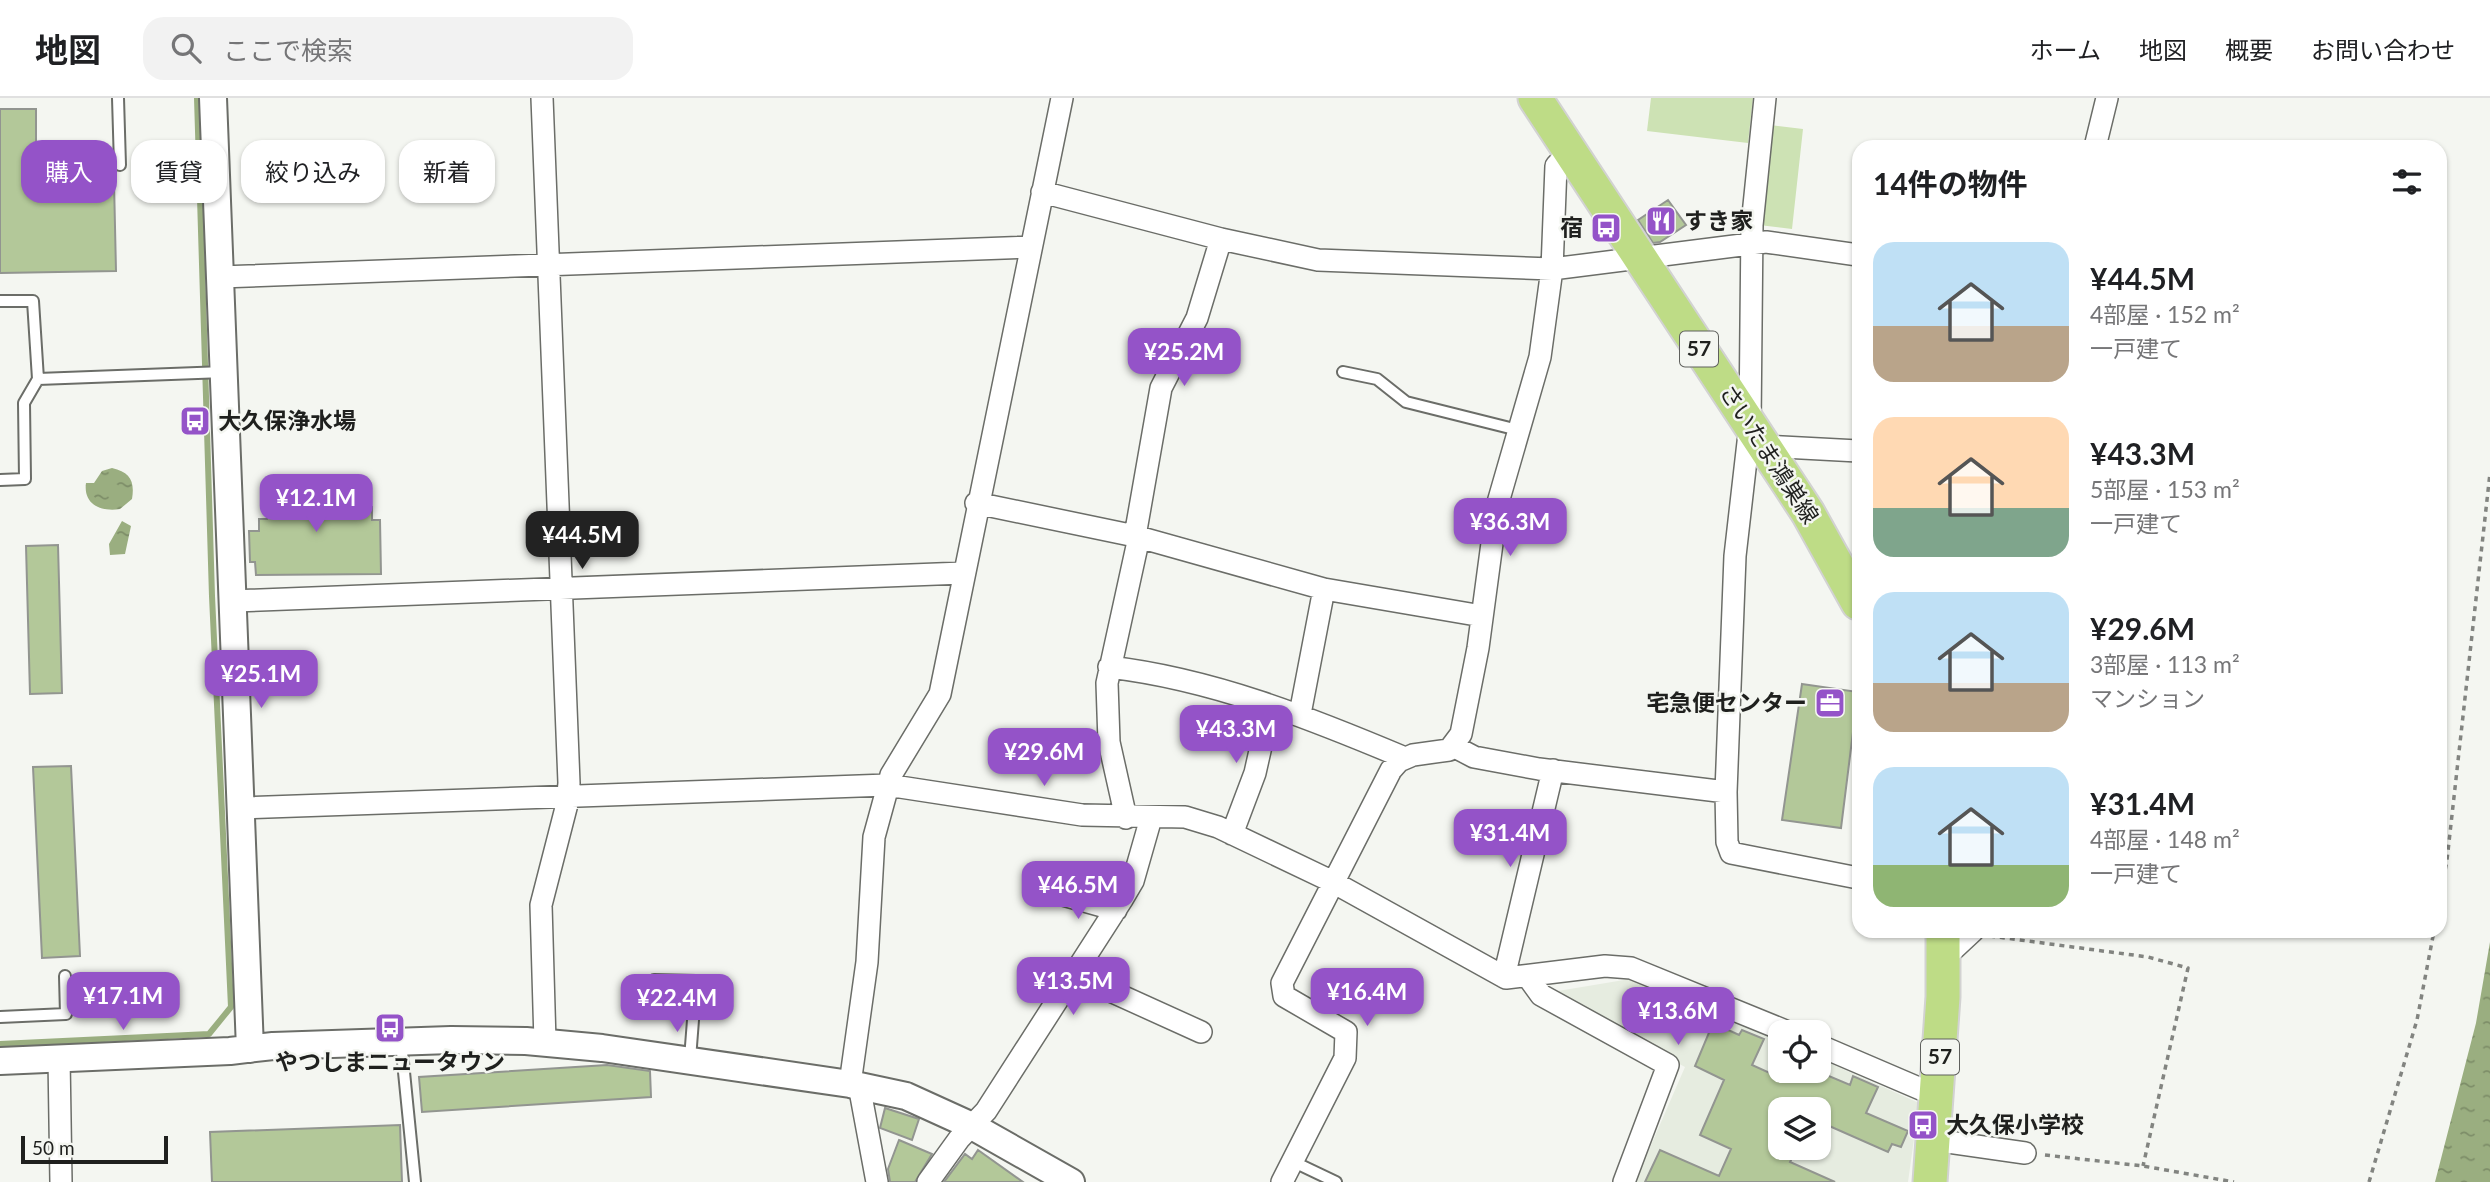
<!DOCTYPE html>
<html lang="ja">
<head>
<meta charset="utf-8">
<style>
	:root { --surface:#fff; --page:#f2f2f2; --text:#202124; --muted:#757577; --line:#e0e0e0; --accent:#9453c8 }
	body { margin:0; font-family:Lato,"Noto Sans JP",sans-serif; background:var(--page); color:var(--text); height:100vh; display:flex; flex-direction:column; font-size:26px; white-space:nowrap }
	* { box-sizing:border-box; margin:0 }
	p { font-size:23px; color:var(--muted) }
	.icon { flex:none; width:38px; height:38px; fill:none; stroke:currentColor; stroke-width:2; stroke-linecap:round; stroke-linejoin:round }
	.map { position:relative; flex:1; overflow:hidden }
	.drawer { position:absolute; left:1852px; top:42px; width:595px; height:798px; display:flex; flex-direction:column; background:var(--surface); border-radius:21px; box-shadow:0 2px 5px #0004 }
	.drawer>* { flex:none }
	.top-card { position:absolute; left:21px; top:42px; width:665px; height:63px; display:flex; gap:14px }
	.fabs { position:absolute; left:1768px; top:922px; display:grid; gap:14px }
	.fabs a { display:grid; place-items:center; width:63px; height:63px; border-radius:14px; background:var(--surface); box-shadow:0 2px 5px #0004; font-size:35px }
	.scale { position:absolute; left:21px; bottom:18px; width:147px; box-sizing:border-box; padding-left:7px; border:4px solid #1f201e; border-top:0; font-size:19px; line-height:24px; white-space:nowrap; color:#1f201e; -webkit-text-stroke:5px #f4f6f1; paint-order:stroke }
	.price { position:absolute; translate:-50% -60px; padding:0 16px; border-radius:14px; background:var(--accent); color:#fff; font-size:23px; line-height:46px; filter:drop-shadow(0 2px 4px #0008) }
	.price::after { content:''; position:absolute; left:50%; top:42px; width:21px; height:16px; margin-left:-10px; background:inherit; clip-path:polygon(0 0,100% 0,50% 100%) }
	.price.active { background:#222; color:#fff }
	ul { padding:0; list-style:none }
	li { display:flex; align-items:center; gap:21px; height:175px; padding:0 21px }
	li span { display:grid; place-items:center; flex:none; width:196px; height:140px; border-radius:21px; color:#555 }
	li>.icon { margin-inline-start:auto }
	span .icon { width:84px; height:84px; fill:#fffc; stroke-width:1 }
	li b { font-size:30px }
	h2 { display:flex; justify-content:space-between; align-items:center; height:84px; padding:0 21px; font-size:30px }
	.pill { padding:0 24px; border-radius:21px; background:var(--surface); box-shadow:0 2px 5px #0004; font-size:24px; line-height:63px }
	.pill.active { background:var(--accent); color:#fff }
	header { display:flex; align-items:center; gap:42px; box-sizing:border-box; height:98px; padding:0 35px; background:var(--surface); border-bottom:2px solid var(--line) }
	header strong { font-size:33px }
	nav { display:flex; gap:38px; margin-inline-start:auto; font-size:24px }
	.search { width:490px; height:63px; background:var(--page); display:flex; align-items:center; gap:18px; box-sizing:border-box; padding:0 24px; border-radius:21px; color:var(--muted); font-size:26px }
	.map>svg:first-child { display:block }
	.built { fill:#e6ece0; fill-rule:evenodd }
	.pitch { fill:#cde2b4 }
	.water { fill:url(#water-ripples) }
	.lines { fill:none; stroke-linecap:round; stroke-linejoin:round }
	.stream { stroke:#9aae80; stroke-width:6 }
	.building { fill:#b3c899; stroke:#929590; stroke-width:2 }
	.service-casing { stroke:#6b6d68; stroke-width:14 }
	.minor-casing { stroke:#6b6d68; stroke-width:24 }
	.tertiary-casing { stroke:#6b6d68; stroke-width:30 }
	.primary-casing { stroke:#d2d2d2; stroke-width:37 }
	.path { stroke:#828480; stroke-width:3.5; stroke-dasharray:5 5; stroke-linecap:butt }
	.service { stroke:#fff; stroke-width:10 }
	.minor { stroke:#fff; stroke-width:21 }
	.tertiary { stroke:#fff; stroke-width:26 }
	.primary { stroke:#bedc86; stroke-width:33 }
	.labels { text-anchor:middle; stroke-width:5; stroke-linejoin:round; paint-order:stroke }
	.shield { fill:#f4f6f1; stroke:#5f605d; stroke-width:2 }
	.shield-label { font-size:21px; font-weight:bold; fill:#1f201e }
	.poi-label { font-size:23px; font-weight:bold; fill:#1f201e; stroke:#f4f6f1; text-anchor:start }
	.street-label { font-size:23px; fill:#1f201e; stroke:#f4f6f1 }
</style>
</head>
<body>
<header>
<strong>地図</strong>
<div class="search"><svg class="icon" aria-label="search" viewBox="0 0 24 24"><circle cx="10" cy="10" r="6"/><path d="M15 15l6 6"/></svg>ここで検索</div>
<nav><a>ホーム</a><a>地図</a><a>概要</a><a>お問い合わせ</a></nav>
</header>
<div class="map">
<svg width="2490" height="1084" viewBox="0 0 2490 1084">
	<defs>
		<pattern id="water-ripples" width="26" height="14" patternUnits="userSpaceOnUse" patternTransform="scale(1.75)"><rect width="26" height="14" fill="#9aae80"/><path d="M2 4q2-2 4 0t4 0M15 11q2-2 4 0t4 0" fill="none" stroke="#7d8d68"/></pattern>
	</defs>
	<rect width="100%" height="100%" fill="#f4f6f1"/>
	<path class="built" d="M1636 880 1780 943V973H1818V960L1919 1005 1908 1084H1635L1685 969 1546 895ZM1780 1012H1818V1050H1780Z"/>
	<path class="pitch" d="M1651 0H1753L1748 45 1647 33Z
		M1770 27 1803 31 1792 131 1759 127Z"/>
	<path class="water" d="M112 370C130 374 135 383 132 401L120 411C102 414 83 407 86 385H94L102 373Z
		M122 423 131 428 125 456 110 457 109 446Z
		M2490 844V1084H2435L2476 925Z"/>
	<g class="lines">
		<path class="stream" d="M0 946 209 936 231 909 212 498 197 0"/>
	</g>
	<path class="building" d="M0 11H36V86L114 84 116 173 0 175Z
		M1668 102 1686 127 1660 144 1653 145 1638 122Z
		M322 380H347V409H372V422H380L381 476 256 477 255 464H250L249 433H259V421H267L266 394 322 393Z
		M58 447 62 595 30 596 26 448Z
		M1802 586 1858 594 1841 730 1782 722Z
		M71 668 80 858 42 860 33 669Z
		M1713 925 1739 937 1742 932 1764 941 1752 967 1783 981 1787 973H1817L1850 987 1853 978 1878 989 1866 1015 1908 1033 1901 1049 1892 1046 1888 1054 1818 1023V1012H1780V1050H1797L1790 1064 1835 1084H1645L1660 1052 1719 1078 1731 1051 1700 1037 1724 982 1695 968Z
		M607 967 650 973 651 999 422 1014 419 979Z
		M885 1010 919 1021 912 1042 880 1030Z
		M400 1027 402 1084H212L210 1034Z
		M899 1042 932 1056 915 1084H890L888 1071Z
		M978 1052 1023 1084H944L965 1056 972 1061Z"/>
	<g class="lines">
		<g class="service-casing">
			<path id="service" d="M118 0 120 67
				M0 203H33L38 281
				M1343 274 1377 281 1406 304 1518 332
				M0 382 25 381 24 305 38 281 224 274
				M654 882 696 883 690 961
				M0 919 66 916 65 878
				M401 944 415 1084
				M1294 1064 1336 1084"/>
		</g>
		<g class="minor-casing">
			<path id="minor" d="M542 0 569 685 567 706 541 807 545 944
				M2095 49 2107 0
				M1042 94 1221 141 1318 162 1552 171 1766 144 1858 157
				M220 179 1031 149
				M1763 348 1858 353
				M976 405 1135 438 1324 491 1482 518
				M1135 438 1161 290 1197 220 1221 141
				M233 503 963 475
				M1109 569C1212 581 1310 620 1405 660
				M1300 616 1324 491
				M1453 648 1474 659 1539 671 1726 694 1727 744 1731 755 1858 780
				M1726 694 1735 458 1750 327 1752 127 1765 0
				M241 710 887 687 1082 717 1185 719 1218 729 1331 783 1506 880 1605 868 1631 870 1788 934
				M1126 720 1109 644 1107 585 1139 439
				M1232 736 1255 675 1270 608
				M1052 794 1116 812
				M1944 860 1973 833
				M1073 876 1201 934
				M1504 879 1553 672
				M1528 879 1541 897 1668 967 1624 1084
				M1818 947 1937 998
				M59 960 61 1084
				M850 986 867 864 874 739 891 677 940 596 1062 0
				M859 987 877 1084
				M1934 1042 2025 1055
				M928 1084 959 1041 986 1013 1123 800 1133 783 1151 720
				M1282 1084 1345 960 1346 934 1284 898 1282 885 1391 672 1399 663 1413 657 1449 652 1461 636 1478 550 1497 408 1540 259 1552 171 1556 68 1569 54"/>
		</g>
		<g class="tertiary-casing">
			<path id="tertiary" d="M213 0 250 951
				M0 963 230 953 273 948 451 942 526 943 602 950 850 986 906 998 972 1028 1071 1084"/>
		</g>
		<g class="primary-casing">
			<path id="primary" d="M1535 0 1808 415 1858 505
				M1930 1084 1943 899V833"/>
		</g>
		<path class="path" d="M2440 801 2447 762 2490 375
			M1990 838 2148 859 2188 870 2143 1068
			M2045 1057 2143 1068 2234 1084
			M2369 1084 2417 922 2434 833"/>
		<use href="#service" class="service"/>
		<use href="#minor" class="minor"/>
		<use href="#tertiary" class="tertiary"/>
		<use href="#primary" class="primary"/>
	</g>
	<defs>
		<g id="restaurant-square" transform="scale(1.575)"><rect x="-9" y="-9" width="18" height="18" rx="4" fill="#9453c8" stroke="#f4f6f1"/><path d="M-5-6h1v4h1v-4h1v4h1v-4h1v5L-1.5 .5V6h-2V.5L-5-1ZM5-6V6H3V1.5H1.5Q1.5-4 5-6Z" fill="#fff"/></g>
		<g id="bus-square" transform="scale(1.575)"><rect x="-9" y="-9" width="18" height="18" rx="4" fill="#9453c8" stroke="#f4f6f1"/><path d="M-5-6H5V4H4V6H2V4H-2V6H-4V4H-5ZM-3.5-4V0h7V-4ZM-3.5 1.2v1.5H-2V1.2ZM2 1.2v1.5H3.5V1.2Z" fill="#fff"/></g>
		<g id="office-square" transform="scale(1.575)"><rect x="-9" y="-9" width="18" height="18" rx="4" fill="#9453c8" stroke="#f4f6f1"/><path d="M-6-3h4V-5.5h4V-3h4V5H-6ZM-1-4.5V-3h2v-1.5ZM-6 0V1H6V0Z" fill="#fff"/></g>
	</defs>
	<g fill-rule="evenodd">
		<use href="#restaurant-square" x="1661" y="123"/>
		<use href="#bus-square" x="1606" y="130"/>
		<use href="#bus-square" x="195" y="323"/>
		<use href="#office-square" x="1830" y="605"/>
		<use href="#bus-square" x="390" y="930"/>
		<use href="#bus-square" x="1923" y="1027"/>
	</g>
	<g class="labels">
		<g class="shield">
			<rect x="1680" y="233.5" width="38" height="35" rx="5"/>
			<rect x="1921" y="941.5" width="38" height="35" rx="5"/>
		</g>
		<g class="shield-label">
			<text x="1699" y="258">57</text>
			<text x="1940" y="966">57</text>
		</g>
		<g class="poi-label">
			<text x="1684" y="131">すき家</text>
			<text x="1583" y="138" text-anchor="end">宿</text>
			<text x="218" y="331">大久保浄水場</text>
			<text x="1807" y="613" text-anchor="end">宅急便センター</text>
			<text x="390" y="972" text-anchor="middle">やつしまニュータウン</text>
			<text x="1946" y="1035">大久保小学校</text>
		</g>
		<g class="street-label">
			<text transform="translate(1769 356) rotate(57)" y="8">さいたま鴻巣線</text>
		</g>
	</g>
</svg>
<div class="fabs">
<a><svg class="icon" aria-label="locate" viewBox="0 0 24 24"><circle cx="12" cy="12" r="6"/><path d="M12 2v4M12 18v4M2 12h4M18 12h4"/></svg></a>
<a><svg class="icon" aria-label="layers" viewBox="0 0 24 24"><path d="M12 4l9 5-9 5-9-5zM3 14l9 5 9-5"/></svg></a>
</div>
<div class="scale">50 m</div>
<b class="price" style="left:1184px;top:290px">¥25.2M</b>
<b class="price" style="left:316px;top:436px">¥12.1M</b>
<b class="price" style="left:1510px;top:460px">¥36.3M</b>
<b class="price active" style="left:582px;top:473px">¥44.5M</b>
<b class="price" style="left:261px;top:612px">¥25.1M</b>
<b class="price" style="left:1236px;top:667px">¥43.3M</b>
<b class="price" style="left:1044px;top:690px">¥29.6M</b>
<b class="price" style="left:1510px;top:771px">¥31.4M</b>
<b class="price" style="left:1078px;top:823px">¥46.5M</b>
<b class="price" style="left:1073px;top:919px">¥13.5M</b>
<b class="price" style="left:1367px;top:930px">¥16.4M</b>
<b class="price" style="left:123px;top:934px">¥17.1M</b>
<b class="price" style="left:677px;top:936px">¥22.4M</b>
<b class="price" style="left:1678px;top:949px">¥13.6M</b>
<div class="top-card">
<a class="pill active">購入</a>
<a class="pill">賃貸</a>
<a class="pill">絞り込み</a>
<a class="pill">新着</a>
</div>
<section class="drawer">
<h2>14件の物件<svg class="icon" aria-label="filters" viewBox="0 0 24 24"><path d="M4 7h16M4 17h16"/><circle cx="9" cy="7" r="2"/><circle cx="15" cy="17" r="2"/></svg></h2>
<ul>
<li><span style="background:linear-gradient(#bfe0f5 60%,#b9a48a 0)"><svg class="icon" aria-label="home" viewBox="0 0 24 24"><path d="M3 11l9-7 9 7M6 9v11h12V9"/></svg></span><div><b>¥44.5M</b><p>4部屋 · 152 m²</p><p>一戸建て</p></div></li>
<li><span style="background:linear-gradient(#ffd9b3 65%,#7fa58c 0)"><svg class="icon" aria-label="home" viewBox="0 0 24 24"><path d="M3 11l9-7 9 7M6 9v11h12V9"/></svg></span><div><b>¥43.3M</b><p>5部屋 · 153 m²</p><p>一戸建て</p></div></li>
<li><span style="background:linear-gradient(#bfe0f5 65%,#b9a48a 0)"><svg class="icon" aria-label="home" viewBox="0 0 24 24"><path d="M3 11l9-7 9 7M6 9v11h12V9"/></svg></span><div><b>¥29.6M</b><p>3部屋 · 113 m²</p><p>マンション</p></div></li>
<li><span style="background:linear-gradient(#bfe0f5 70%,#8fb573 0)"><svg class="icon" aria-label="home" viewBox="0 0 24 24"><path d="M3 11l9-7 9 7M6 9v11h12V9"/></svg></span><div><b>¥31.4M</b><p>4部屋 · 148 m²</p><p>一戸建て</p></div></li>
</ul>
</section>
</div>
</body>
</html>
